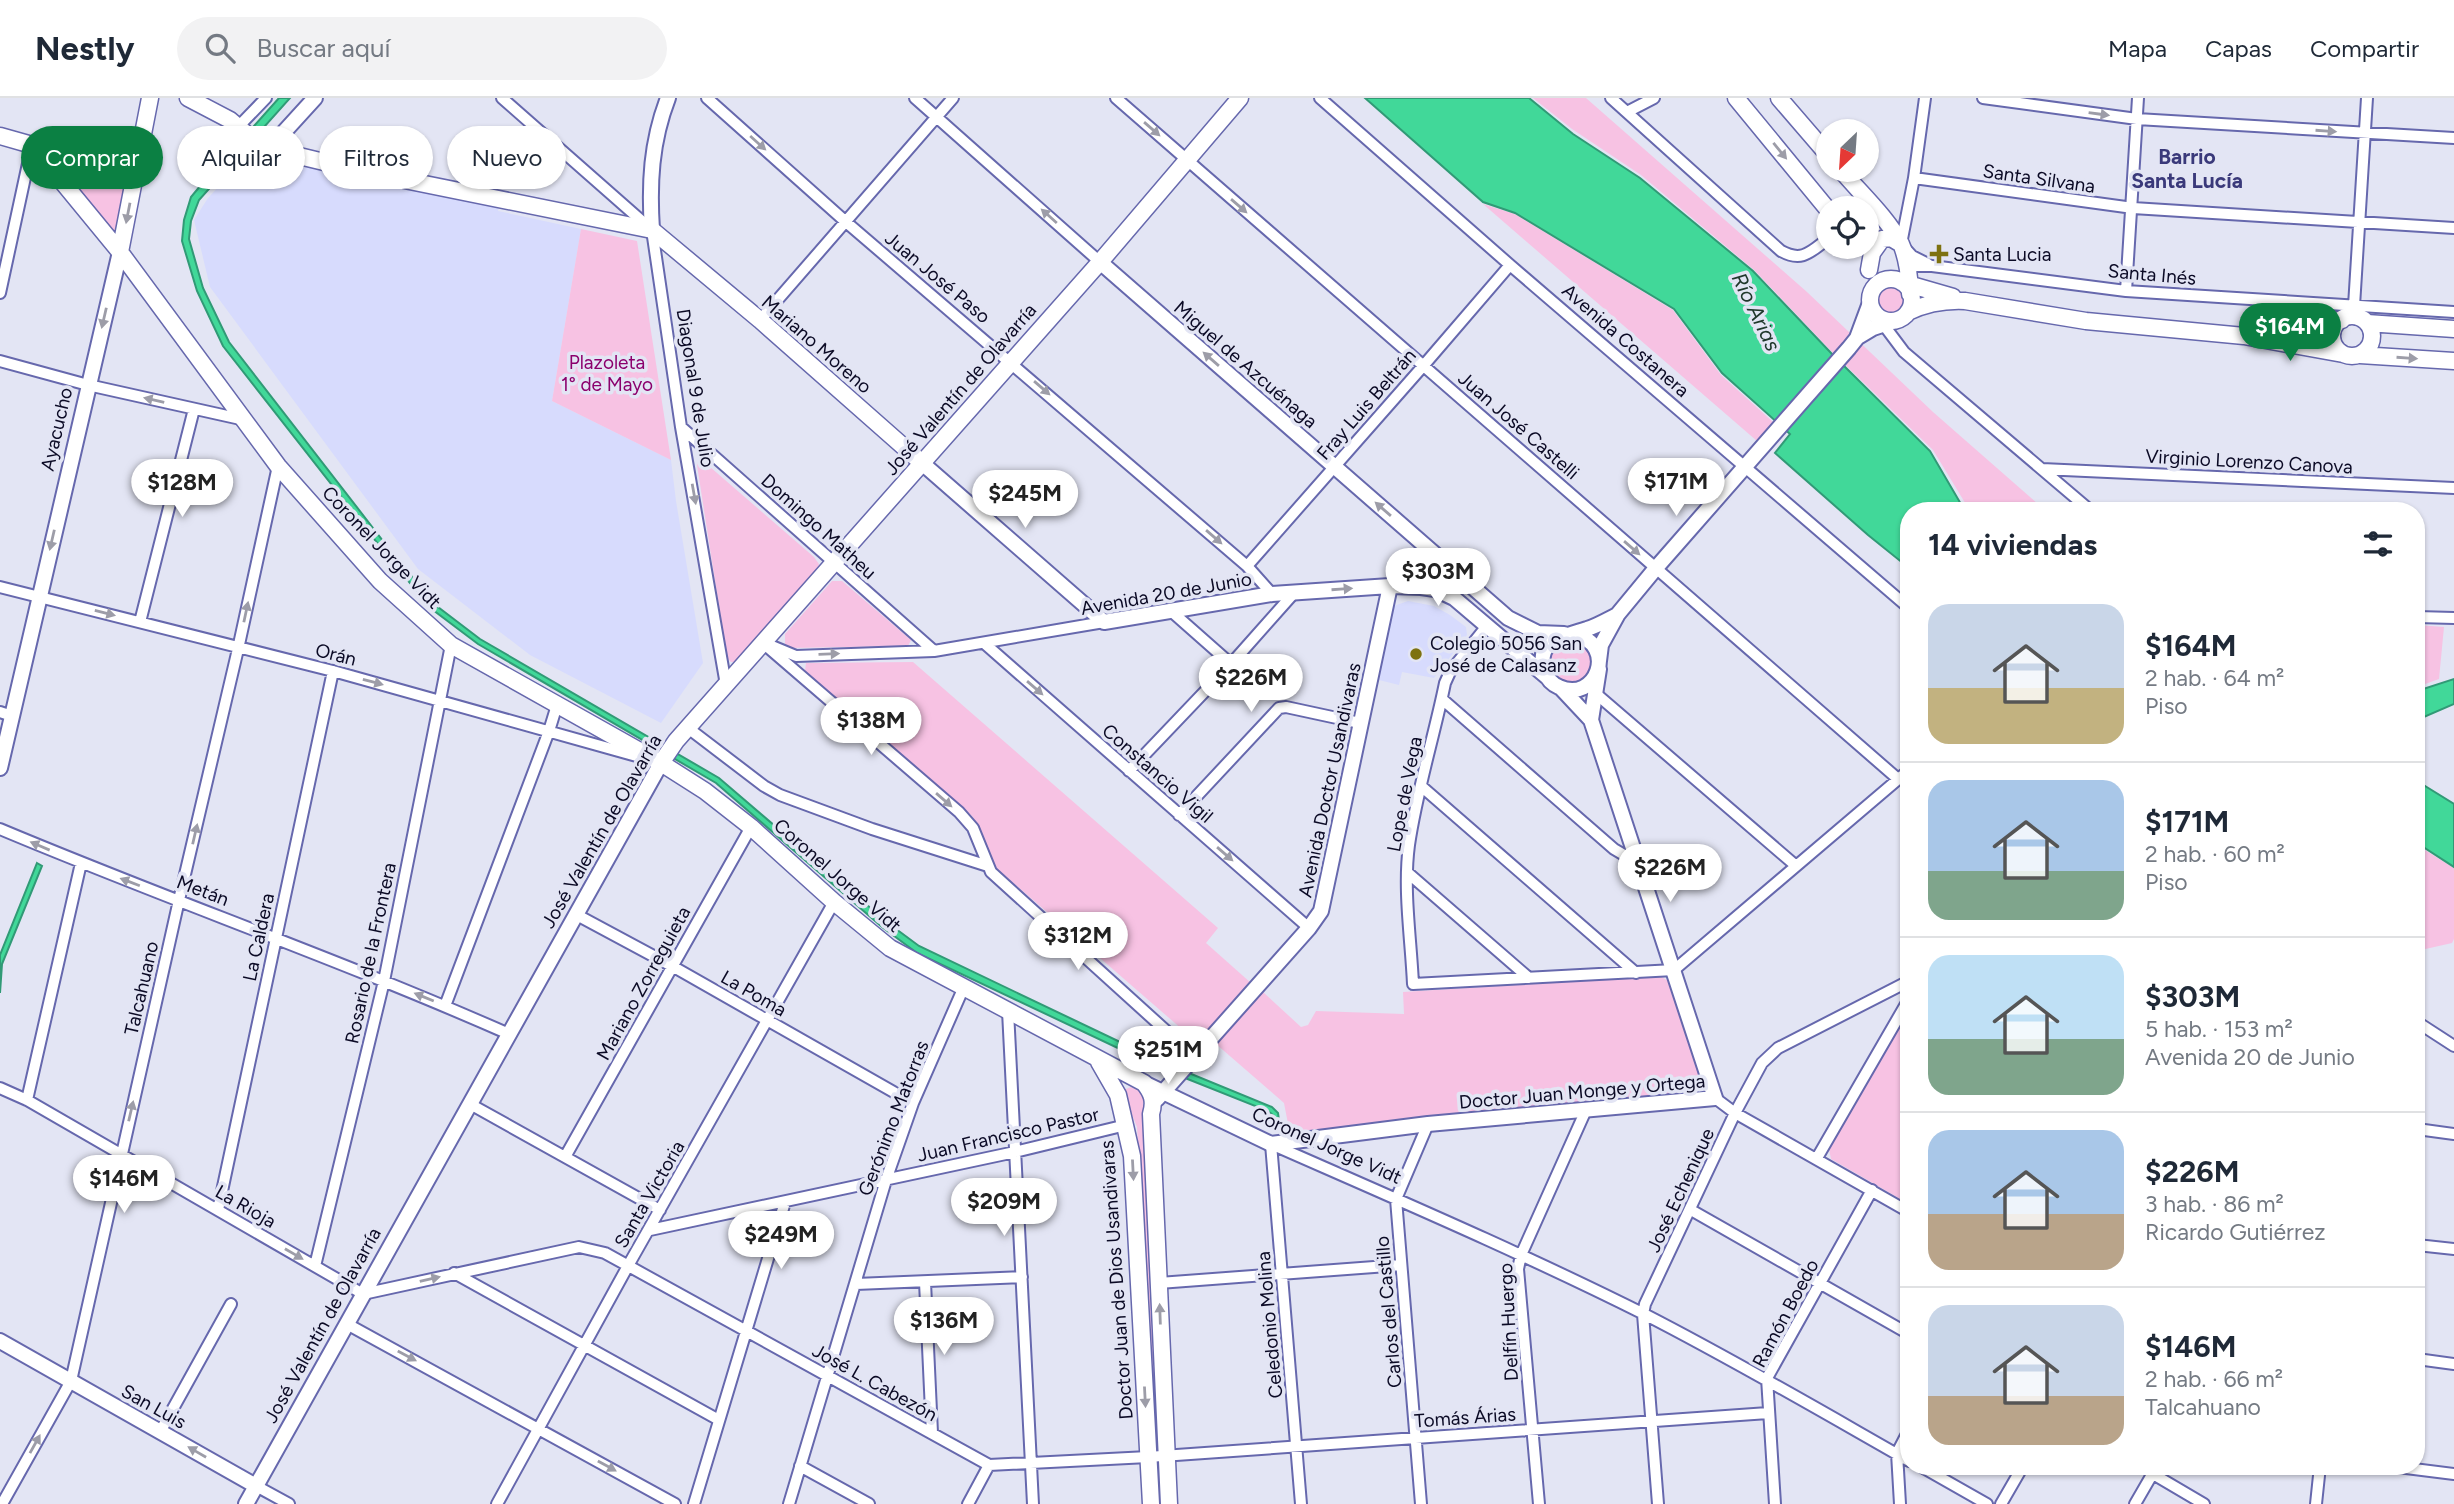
<!DOCTYPE html>
<html lang="es">
<head>
<meta charset="utf-8">
<style>
	:root { --surface:#fff; --page:#f2f2f3; --text:#1f2937; --muted:#747a83; --line:#e0e1e3; --accent:#0b8043 }
	body { margin:0; font-family:Figtree,sans-serif; background:var(--page); color:var(--text); height:100vh; display:flex; flex-direction:column; font-size:26px; white-space:nowrap }
	* { box-sizing:border-box; margin:0 }
	p { font-size:23px; color:var(--muted) }
	.icon { flex:none; width:38px; height:38px; fill:none; stroke:currentColor; stroke-width:2; stroke-linecap:round; stroke-linejoin:round }
	.map { position:relative; flex:1; overflow:hidden }
	.sheet { position:absolute; left:1900px; top:404px; width:525px; height:973px; display:flex; flex-direction:column; background:var(--surface); border-radius:28px; box-shadow:0 2px 5px #0004 }
	.sheet>* { flex:none }
	.hud { position:absolute; left:21px; top:28px; width:665px; height:63px; display:flex; gap:14px }
	.needle { width:46px; rotate:205deg }
	.tools { position:absolute; left:1816px; top:21px; display:grid; gap:14px }
	.tools a { display:grid; place-items:center; width:63px; height:63px; border-radius:50%; background:var(--surface); box-shadow:0 2px 5px #0004; font-size:35px }
	.price { position:absolute; translate:-50% -60px; padding:0 16px; border-radius:24px; background:#fff; color:#222; font-size:23px; line-height:46px; filter:drop-shadow(0 2px 4px #0008) }
	.price::after { content:''; position:absolute; left:50%; top:42px; width:21px; height:16px; margin-left:-10px; background:inherit; clip-path:polygon(0 0,100% 0,50% 100%) }
	.price.current { background:var(--accent); color:#fff }
	ul { padding:0; list-style:none }
	li { display:flex; align-items:center; gap:21px; height:175px; padding:0 28px }
	li+li { border-top:2px solid var(--line) }
	li span { display:grid; place-items:center; flex:none; width:196px; height:140px; border-radius:21px; color:#555 }
	li>.icon { margin-inline-start:auto }
	span .icon { width:84px; height:84px; fill:#fffc; stroke-width:1 }
	li b { font-size:30px }
	h2 { display:flex; justify-content:space-between; align-items:center; height:84px; padding:0 28px; font-size:30px }
	.pill { padding:0 24px; border-radius:32px; background:var(--surface); box-shadow:0 2px 5px #0004; font-size:24px; line-height:63px }
	.pill.current { background:var(--accent); color:#fff }
	header { display:flex; align-items:center; gap:42px; box-sizing:border-box; height:98px; padding:0 35px; background:var(--surface); border-bottom:2px solid var(--line) }
	header strong { font-size:33px }
	nav { display:flex; gap:38px; margin-inline-start:auto; font-size:24px }
	.search { width:490px; height:63px; background:var(--page); display:flex; align-items:center; gap:18px; box-sizing:border-box; padding:0 24px; border-radius:38px; color:var(--muted); font-size:26px }
	.map>svg:first-child { display:block }
	.built { fill:#d7dbfd }
	.green { fill:#f7c2e3 }
	.water { fill:#41d899; stroke:#319a76; stroke-width:2 }
	.lines { fill:none; stroke-linecap:round; stroke-linejoin:round }
	.minor-casing { stroke:#6668ad; stroke-width:14 }
	.tertiary-casing { stroke:#6668ad; stroke-width:18 }
	.secondary-casing { stroke:#6668ad; stroke-width:19 }
	.minor { stroke:#fff; stroke-width:10 }
	.tertiary { stroke:#fff; stroke-width:14 }
	.secondary { stroke:#fff; stroke-width:16 }
	.oneway { fill:#9d9da8 }
	.poi-dot { fill:#7d7110; stroke:#e3e5f4; stroke-width:2.5 }
	.labels { text-anchor:middle; stroke-width:7; stroke-linejoin:round; paint-order:stroke }
	.street-label { font-size:19px; fill:#0b0a25; stroke:#e3e5f4 }
	.poi-label { font-size:19px; fill:#0b0a25; stroke:#e3e5f4; text-anchor:start }
	.park-label { font-size:19px; fill:#8b006d; stroke:#e3e5f4 }
	.neighbourhood-label { font-size:21px; font-weight:bold; fill:#3a397a; stroke:#e3e5f4 }
	.water-label { font-size:21px; font-style:italic; fill:#20382c; stroke:#e3e5f4 }
</style>
</head>
<body>
<header>
<strong>Nestly</strong>
<div class="search"><svg class="icon" aria-label="search" viewBox="0 0 24 24"><circle cx="10" cy="10" r="6"/><path d="M15 15l6 6"/></svg>Buscar aquí</div>
<nav><a>Mapa</a><a>Capas</a><a>Compartir</a></nav>
</header>
<div class="map">
<svg width="2454" height="1406" viewBox="0 0 2454 1406">
	<rect width="100%" height="100%" fill="#e3e5f4"/>
	<path class="built" d="M266 49 500 102 498 113 581 131 552 303 671 362 676 403 703 565 661 625 530 557 418 471 210 189 194 122 208 100 253 52Z
		M1408 503 1434 508 1450 517 1466 529 1467 537 1434 580 1402 574 1399 587 1375 581 1391 509Z"/>
	<path class="green" d="M1533 0H1586L1807 194 1933 314 2046 413H1970L1933 352 1832 254 1754 172 1641 77 1572 31Z
		M44 54 127 79 114 139Z
		M1483 106 1515 116 1673 212 1721 277 1773 324 1757 343Z
		M581 131 637 143 671 362 552 303Z
		M1875 203a15 15 0 1 1 30 0a15 15 0 1 1-30 0Z
		M702 362 814 459 819 466 817 473 737 564H731L727 560 697 367 698 363Z
		M832 483H842L911 542 908 548 788 550 785 546V536Z
		M2417 527 2444 529 2439 581 2417 589Z
		M1580 542 1593 559 1589 578 1575 587 1552 580 1548 553 1556 544Z
		M913 564 1218 830 1206 845 1251 885 1203 938 1191 939 995 769 973 719 805 573 806 565Z
		M2417 747 2454 770V841L2452 845 2421 852 2417 860Z
		M1660 878 1670 884 1705 988 1701 995 1290 1036 1284 1005 1216 946 1263 894 1301 929 1308 927 1316 913 1404 916 1403 894Z
		M1909 913V1106L1831 1061 1829 1051Z
		M1131 989 1139 992 1143 998 1159 1349 1157 1354H1155L1137 1029 1124 997 1126 991Z"/>
	<path class="water" d="M279 0H290L199 102 191 123 189 141 203 190 229 244 397 461 438 509 480 541 719 680 888 825 919 848 1162 964 1272 1009 1278 1015 1280 1030 1275 1031 1274 1018 1268 1013 1160 970 917 855 882 829 716 685 478 546 433 512 393 465 223 248 197 193 182 143 184 122 191 99 201 87Z
		M1365 0H1529L1573 36 1640 80 1753 173 1832 256 1930 353 1965 413H1909V470L1868 437 1775 355 1790 336 1722 275 1674 211 1515 115 1483 104Z
		M2454 581V606L2417 622V593Z
		M2417 683 2454 706V769L2417 745Z
		M37 765 42 768 2 866 0 895V857Z"/>
	<g class="lines">
		<g class="minor-casing">
			<path id="minor" d="M502 0 652 132 681 329 726 587
				M707 0 846 124 1247 468 1272 496
				M915 0 1100 164
				M1116 0 1898 681
				M1320 0 1510 167 1909 510
				M1611 0 1781 153C1803 165 1811 153 1829 140
				M1925 0 1914 80 1901 146 1912 158 1928 166
				M1983 0 2137 21 2454 40
				M1627 14 1654 0
				M238 29 266 0
				M1914 80 2133 110 2454 130
				M1907 174 1915 168H1932L2126 193 2454 214
				M2126 193 2138 0
				M0 195 32 47 136 75
				M1877 218 1904 254 2091 413
				M2349 219 2354 208 2367 0
				M760 222 953 0
				M0 263 88 287 245 322
				M681 329 934 553
				M2042 371 2454 390
				M1247 468 1424 267 1510 167
				M0 489 333 573 640 659
				M1171 513 1231 566
				M2417 519 2454 520
				M140 524 194 311
				M1487 528 1450 574 1445 585C1434 639 1417 692 1409 747 1403 792 1411 841 1413 886L1674 872 1909 672
				M763 545 959 714 973 730 991 774 1195 959
				M984 545 1309 830
				M772 548 796 558 934 553 1104 524
				M1594 594 1795 767
				M1442 601 1614 751 1636 764
				M0 614 12 618
				M688 630 764 688 780 697 872 731 988 768
				M1129 673 1231 566 1294 495
				M1421 688 1636 875
				M1179 717 1279 610 1286 609 1360 625
				M0 731C169 802 341 862 509 936
				M1408 775 1529 880
				M577 817 672 868 913 1005
				M445 908 549 633 557 607
				M1008 913 1033 1406
				M2417 924 2454 948
				M0 990 27 1002 363 1196 579 1149 605 1155 989 1367 1148 1359 1768 1315
				M1715 1000 1735 1015 1909 1114
				M27 1002 81 765
				M470 1006 660 1112
				M2417 1031 2454 1036
				M565 1059 751 729
				M1817 1060 1909 901
				M218 1112 333 573
				M1691 1112 1909 1236
				M650 1132 1015 1054 1126 1027
				M2417 1147 2454 1151
				M315 1168 384 883 451 547
				M454 1175 719 1322
				M925 1184 932 1335
				M1159 1185 1401 1167
				M856 1186 1022 1179
				M347 1226 675 1406
				M2417 1261 2454 1266
				M160 1334 231 1206
				M800 1368 869 1406
				M1920 1368 1987 1406
				M2390 1368 2454 1376
				M2153 1376 2204 1406
				M256 1388 289 1406
				M2 1406 71 1283 179 802 238 551 278 368
				M497 1406 629 1166 834 804
				M694 1406 785 1104
				M789 1406 886 1082 913 1005 963 891
				M968 1406 989 1367
				M1301 1406 1271 1046C1396 1101 1522 1155 1644 1216 1734 1262 1821 1313 1909 1363
				M1421 1406 1396 1101 1428 1026
				M1539 1406 1518 1171 1521 1157 1586 1012
				M1658 1406 1643 1216 1645 1206 1735 1015 1762 965 1778 950 1909 883
				M1775 1406 1767 1280 1872 1092
				M1900 1406 1897 1355 1909 1332
				M2001 1406 2023 1368
				M2135 1406 2157 1368
				M2316 1406 2320 1368"/>
		</g>
		<g class="tertiary-casing">
			<path id="tertiary" d="M274 52 284 34 315 0
				M652 132C649 86 651 44 668 0
				M1100 164 1508 520 1538 535 1564 536
				M1858 239 1873 230 1894 223
				M922 365 1104 524 1272 496 1390 488 1421 489 1435 491 1454 500 1547 579
				M1574 536C1619 547 1596 606 1559 589 1552 586 1547 580 1545 574 1533 541 1567 538 1587 531 1597 528 1607 522 1617 517
				M1599 563 1601 547 1618 516 1656 470 1849 250 1857 240 1870 205
				M1561 590 1591 622
				M0 670 120 154
				M1144 985 1271 1046 1428 1026 1715 1000 1591 622 1599 571
				M1157 1001 1309 830 1321 813 1390 488
				M0 1243 256 1388
				M246 1406 661 665"/>
		</g>
		<g class="secondary-casing">
			<path id="secondary" d="M188 0 230 22 258 46 274 52 370 75 652 132 760 222 922 365
				M1736 0 1829 113
				M1779 0 1829 58
				M0 38 32 47 120 154 278 368 380 483 451 547 661 665 705 693 751 729 834 804 890 850 1144 985C1152 995 1155 1003 1151 1016L1169 1406
				M1841 72C1860 95 1887 119 1901 146 1907 159 1910 181 1910 196
				M120 154 150 0
				M1869 172 1872 155 1882 141 1891 140 1901 146
				M1870 202a21 21 0 1 1 42 0a21 21 0 1 1-42 0Z
				M1901 184 1953 199
				M1908 214C1927 205 1944 202 1965 203L2086 223 2244 238 2343 256
				M2332 238a20 20 0 1 1 40 0a20 20 0 1 1-40 0Z
				M2367 225 2454 231
				M2253 236 2342 222
				M2360 257 2454 263
				M661 665 676 643 1100 164 1240 0
				M1099 964 1118 997 1132 1058 1151 1406"/>
		</g>
		<use href="#minor" class="minor"/>
		<use href="#tertiary" class="tertiary"/>
		<use href="#secondary" class="secondary"/>
	</g>
	<defs><path id="oneway-solid" d="M-6-.8H1V-3.2L6.5 0L1 3.2V.8H-6Z" transform="scale(1.75)"/></defs>
	<g class="oneway">
		<use href="#oneway-solid" transform="translate(2099 16) rotate(8)"/>
		<use href="#oneway-solid" transform="translate(1152 31) rotate(41)"/>
		<use href="#oneway-solid" transform="translate(2326 33) rotate(4)"/>
		<use href="#oneway-solid" transform="translate(758 45) rotate(42)"/>
		<use href="#oneway-solid" transform="translate(1780 53) rotate(51)"/>
		<use href="#oneway-solid" transform="translate(1239 108) rotate(41)"/>
		<use href="#oneway-solid" transform="translate(128 115) rotate(101)"/>
		<use href="#oneway-solid" transform="translate(1049 118) rotate(-138)"/>
		<use href="#oneway-solid" transform="translate(104 220) rotate(103)"/>
		<use href="#oneway-solid" transform="translate(2407 260) rotate(4)"/>
		<use href="#oneway-solid" transform="translate(1211 261) rotate(-139)"/>
		<use href="#oneway-solid" transform="translate(1042 290) rotate(41)"/>
		<use href="#oneway-solid" transform="translate(154 302) rotate(-167)"/>
		<use href="#oneway-solid" transform="translate(694 396) rotate(80)"/>
		<use href="#oneway-solid" transform="translate(1383 411) rotate(-139)"/>
		<use href="#oneway-solid" transform="translate(1214 439) rotate(41)"/>
		<use href="#oneway-solid" transform="translate(52 442) rotate(103)"/>
		<use href="#oneway-solid" transform="translate(1632 450) rotate(41)"/>
		<use href="#oneway-solid" transform="translate(1342 491) rotate(-4)"/>
		<use href="#oneway-solid" transform="translate(246 514) rotate(-78)"/>
		<use href="#oneway-solid" transform="translate(105 515) rotate(14)"/>
		<use href="#oneway-solid" transform="translate(829 556) rotate(-2)"/>
		<use href="#oneway-solid" transform="translate(373 584) rotate(15)"/>
		<use href="#oneway-solid" transform="translate(1035 590) rotate(41)"/>
		<use href="#oneway-solid" transform="translate(944 702) rotate(41)"/>
		<use href="#oneway-solid" transform="translate(195 736) rotate(-77)"/>
		<use href="#oneway-solid" transform="translate(40 748) rotate(-157)"/>
		<use href="#oneway-solid" transform="translate(1225 756) rotate(41)"/>
		<use href="#oneway-solid" transform="translate(130 784) rotate(-159)"/>
		<use href="#oneway-solid" transform="translate(424 899) rotate(-158)"/>
		<use href="#oneway-solid" transform="translate(131 1013) rotate(-77)"/>
		<use href="#oneway-solid" transform="translate(1133 1072) rotate(87)"/>
		<use href="#oneway-solid" transform="translate(294 1156) rotate(30)"/>
		<use href="#oneway-solid" transform="translate(430 1181) rotate(-13)"/>
		<use href="#oneway-solid" transform="translate(1160 1216) rotate(-92)"/>
		<use href="#oneway-solid" transform="translate(407 1258) rotate(28)"/>
		<use href="#oneway-solid" transform="translate(1145 1299) rotate(87)"/>
		<use href="#oneway-solid" transform="translate(35 1346) rotate(-61)"/>
		<use href="#oneway-solid" transform="translate(197 1354) rotate(-150)"/>
		<use href="#oneway-solid" transform="translate(607 1368) rotate(29)"/>
	</g>
	<g class="poi-dot">
		<path d="M1935.5 145.5h7v7h7v7h-7v7h-7v-7h-7v-7h7z"/>
		<circle cx="1416" cy="556" r="7"/>
	</g>
	<g class="labels">
		<g class="street-label">
			<text transform="translate(2039 80) rotate(8)" y="7">Santa Silvana</text>
			<text transform="translate(2152 176) rotate(5)" y="7">Santa Inés</text>
			<text transform="translate(938 179) rotate(40)" y="7">Juan José Paso</text>
			<text transform="translate(1626 242) rotate(41)" y="7">Avenida Costanera</text>
			<text transform="translate(817 246) rotate(41)" y="7">Mariano Moreno</text>
			<text transform="translate(1246 266) rotate(41)" y="7">Miguel de Azcuénaga</text>
			<text transform="translate(696 290) rotate(81)" y="7">Diagonal 9 de Julio</text>
			<text transform="translate(960 291) rotate(-49)" y="7">José Valentín de Olavarría</text>
			<text transform="translate(1366 306) rotate(-49)" y="7">Fray Luis Beltrán</text>
			<text transform="translate(1519 327) rotate(41)" y="7">Juan José Castelli</text>
			<text transform="translate(56 331) rotate(-77)" y="7">Ayacucho</text>
			<text transform="translate(2249 363) rotate(3)" y="7">Virginio Lorenzo Canova</text>
			<text transform="translate(819 428) rotate(42)" y="7">Domingo Matheu</text>
			<text transform="translate(382 449) rotate(46)" y="7">Coronel Jorge Vidt</text>
			<text transform="translate(1166 495) rotate(-10)" y="7">Avenida 20 de Junio</text>
			<text transform="translate(336 556) rotate(14)" y="7">Orán</text>
			<text transform="translate(1158 675) rotate(41)" y="7">Constancio Vigil</text>
			<text transform="translate(1329 682) rotate(-78)" y="7">Avenida Doctor Usandivaras</text>
			<text transform="translate(1404 696) rotate(-79)" y="7">Lope de Vega</text>
			<text transform="translate(601 733) rotate(-60)" y="7">José Valentín de Olavarría</text>
			<text transform="translate(838 777) rotate(41)" y="7">Coronel Jorge Vidt</text>
			<text transform="translate(203 792) rotate(21)" y="7">Metán</text>
			<text transform="translate(258 839) rotate(-78)" y="7">La Caldera</text>
			<text transform="translate(370 855) rotate(-78)" y="7">Rosario de la Frontera</text>
			<text transform="translate(643 885) rotate(-61)" y="7">Mariano Zorreguieta</text>
			<text transform="translate(141 890) rotate(-77)" y="7">Talcahuano</text>
			<text transform="translate(754 895) rotate(30)" y="7">La Poma</text>
			<text transform="translate(1582 993) rotate(-5)" y="7">Doctor Juan Monge y Ortega</text>
			<text transform="translate(893 1020) rotate(-69)" y="7">Gerónimo Matorras</text>
			<text transform="translate(1008 1036) rotate(-13)" y="7">Juan Francisco Pastor</text>
			<text transform="translate(1327 1047) rotate(24)" y="7">Coronel Jorge Vidt</text>
			<text transform="translate(1680 1092) rotate(-65)" y="7">José Echenique</text>
			<text transform="translate(649 1096) rotate(-60)" y="7">Santa Victoria</text>
			<text transform="translate(246 1108) rotate(30)" y="7">La Rioja</text>
			<text transform="translate(1116 1182) rotate(-94)" y="7">Doctor Juan de Dios Usandivaras</text>
			<text transform="translate(1388 1214) rotate(-95)" y="7">Carlos del Castillo</text>
			<text transform="translate(1785 1215) rotate(-62)" y="7">Ramón Boedo</text>
			<text transform="translate(1508 1224) rotate(-93)" y="7">Delfín Huergo</text>
			<text transform="translate(322 1227) rotate(-61)" y="7">José Valentín de Olavarría</text>
			<text transform="translate(1269 1227) rotate(-95)" y="7">Celedonio Molina</text>
			<text transform="translate(875 1284) rotate(29)" y="7">José L. Cabezón</text>
			<text transform="translate(154 1308) rotate(29)" y="7">San Luis</text>
			<text transform="translate(1465 1319) rotate(-4)" y="7">Tomás Árias</text>
		</g>
		<g class="poi-label">
			<text x="1953" y="163">Santa Lucia</text>
			<text x="1430" y="552">Colegio 5056 San<tspan x="1430" dy="22">José de Calasanz</tspan></text>
		</g>
		<g class="park-label">
			<text x="607" y="271">Plazoleta<tspan x="607" dy="22">1° de Mayo</tspan></text>
		</g>
		<g class="neighbourhood-label">
			<text x="2187" y="66">Barrio<tspan x="2187" dy="24">Santa Lucía</tspan></text>
		</g>
		<g class="water-label">
			<text transform="translate(1756 214) rotate(64)" y="7">Río Arias</text>
		</g>
	</g>
</svg>
<div class="tools">
<a><svg class="needle" viewBox="-14 -14 28 28"><path d="M0-13l5 13h-10z" fill="#e53935"/><path d="M0 13l5-13h-10z" fill="#747a83"/></svg></a>
<a><svg class="icon" aria-label="locate" viewBox="0 0 24 24"><circle cx="12" cy="12" r="6"/><path d="M12 2v4M12 18v4M2 12h4M18 12h4"/></svg></a>
</div>
<b class="price current" style="left:2290px;top:265px">$164M</b>
<b class="price" style="left:1676px;top:420px">$171M</b>
<b class="price" style="left:182px;top:421px">$128M</b>
<b class="price" style="left:1025px;top:432px">$245M</b>
<b class="price" style="left:1438px;top:510px">$303M</b>
<b class="price" style="left:1251px;top:616px">$226M</b>
<b class="price" style="left:871px;top:659px">$138M</b>
<b class="price" style="left:1670px;top:806px">$226M</b>
<b class="price" style="left:1078px;top:874px">$312M</b>
<b class="price" style="left:1168px;top:988px">$251M</b>
<b class="price" style="left:124px;top:1117px">$146M</b>
<b class="price" style="left:1004px;top:1140px">$209M</b>
<b class="price" style="left:781px;top:1173px">$249M</b>
<b class="price" style="left:944px;top:1259px">$136M</b>
<div class="hud">
<a class="pill current">Comprar</a>
<a class="pill">Alquilar</a>
<a class="pill">Filtros</a>
<a class="pill">Nuevo</a>
</div>
<section class="sheet">
<h2>14 viviendas<svg class="icon" aria-label="filters" viewBox="0 0 24 24"><path d="M4 7h16M4 17h16"/><circle cx="9" cy="7" r="2"/><circle cx="15" cy="17" r="2"/></svg></h2>
<ul>
<li><span style="background:linear-gradient(#c9d6e8 60%,#c2b280 0)"><svg class="icon" aria-label="home" viewBox="0 0 24 24"><path d="M3 11l9-7 9 7M6 9v11h12V9"/></svg></span><div><b>$164M</b><p>2 hab. · 64 m²</p><p>Piso</p></div></li>
<li><span style="background:linear-gradient(#a9c7e8 65%,#7fa58c 0)"><svg class="icon" aria-label="home" viewBox="0 0 24 24"><path d="M3 11l9-7 9 7M6 9v11h12V9"/></svg></span><div><b>$171M</b><p>2 hab. · 60 m²</p><p>Piso</p></div></li>
<li><span style="background:linear-gradient(#bfe0f5 60%,#7fa58c 0)"><svg class="icon" aria-label="home" viewBox="0 0 24 24"><path d="M3 11l9-7 9 7M6 9v11h12V9"/></svg></span><div><b>$303M</b><p>5 hab. · 153 m²</p><p>Avenida 20 de Junio</p></div></li>
<li><span style="background:linear-gradient(#a9c7e8 60%,#b9a48a 0)"><svg class="icon" aria-label="home" viewBox="0 0 24 24"><path d="M3 11l9-7 9 7M6 9v11h12V9"/></svg></span><div><b>$226M</b><p>3 hab. · 86 m²</p><p>Ricardo Gutiérrez</p></div></li>
<li><span style="background:linear-gradient(#c9d6e8 65%,#b9a48a 0)"><svg class="icon" aria-label="home" viewBox="0 0 24 24"><path d="M3 11l9-7 9 7M6 9v11h12V9"/></svg></span><div><b>$146M</b><p>2 hab. · 66 m²</p><p>Talcahuano</p></div></li>
</ul>
</section>
</div>
</body>
</html>
